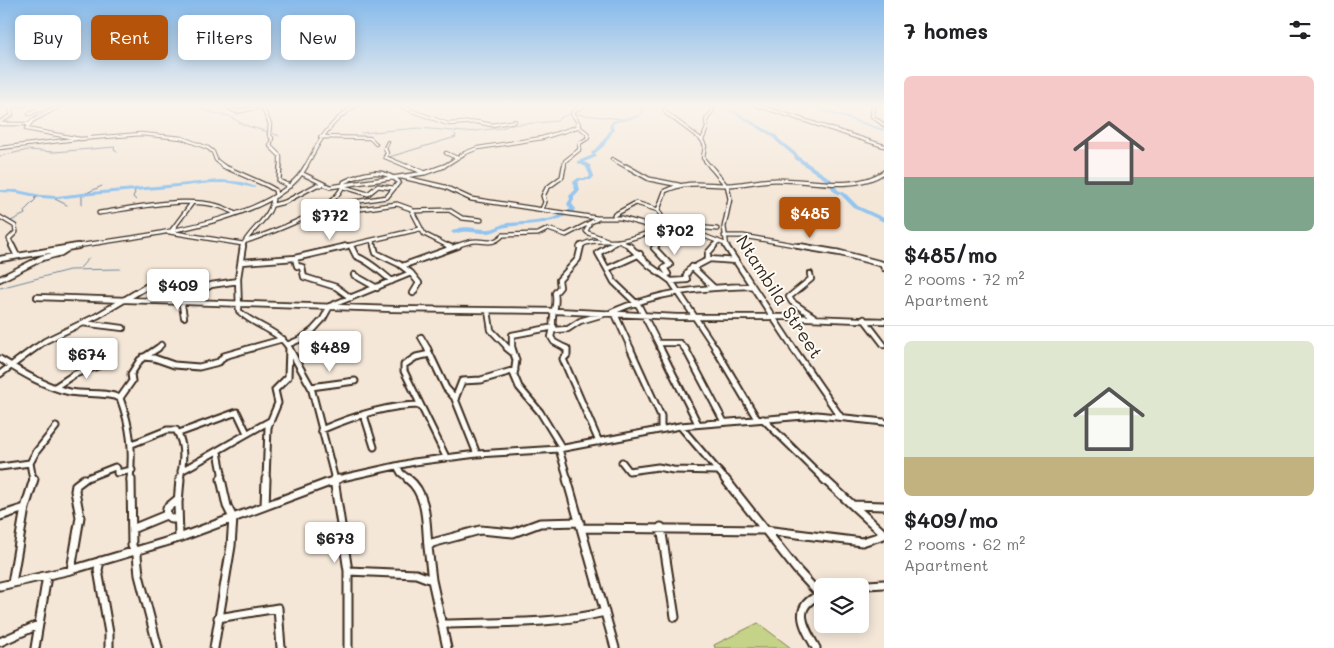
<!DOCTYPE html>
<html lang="en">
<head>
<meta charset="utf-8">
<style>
	:root { --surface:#fff; --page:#f6f6f6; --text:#202124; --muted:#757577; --line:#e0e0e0; --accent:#b45309 }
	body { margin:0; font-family:Mali,sans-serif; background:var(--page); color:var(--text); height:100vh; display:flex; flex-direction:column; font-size:19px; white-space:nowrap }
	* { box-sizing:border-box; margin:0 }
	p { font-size:16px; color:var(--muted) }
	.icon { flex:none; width:28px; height:28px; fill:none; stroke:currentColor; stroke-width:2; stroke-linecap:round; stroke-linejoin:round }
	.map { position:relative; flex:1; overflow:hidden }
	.sheet { display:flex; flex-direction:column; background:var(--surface); width:450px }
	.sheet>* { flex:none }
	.hud { position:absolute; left:15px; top:15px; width:475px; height:45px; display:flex; gap:10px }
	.tools { position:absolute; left:814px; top:578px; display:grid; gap:10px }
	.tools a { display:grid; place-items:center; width:55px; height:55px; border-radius:8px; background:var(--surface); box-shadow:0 2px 12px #0003; font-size:25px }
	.price { position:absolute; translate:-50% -42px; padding:0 11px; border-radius:5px; background:#fff; color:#222; font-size:16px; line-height:32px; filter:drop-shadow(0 1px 2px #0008) }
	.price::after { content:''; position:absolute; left:50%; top:30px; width:15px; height:11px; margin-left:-8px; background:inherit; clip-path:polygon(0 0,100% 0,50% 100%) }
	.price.active { background:var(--accent); color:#fff }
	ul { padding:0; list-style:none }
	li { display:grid; align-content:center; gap:10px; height:265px; padding:0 20px }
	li+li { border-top:1px solid var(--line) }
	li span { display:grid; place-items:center; height:155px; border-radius:8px; color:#555 }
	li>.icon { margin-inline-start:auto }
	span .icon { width:90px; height:90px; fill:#fffc; stroke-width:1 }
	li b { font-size:21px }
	h2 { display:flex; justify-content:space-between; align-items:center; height:60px; padding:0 20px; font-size:21px }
	.tag { padding:0 18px; border-radius:8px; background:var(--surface); box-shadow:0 2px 12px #0003; font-size:18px; line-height:45px }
	.tag.active { background:var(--accent); color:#fff }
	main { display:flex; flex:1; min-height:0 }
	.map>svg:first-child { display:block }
	.green { fill:#c4d387; stroke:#807e52 }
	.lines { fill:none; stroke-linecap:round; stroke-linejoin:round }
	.stream { stroke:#70869b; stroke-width:1 }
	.river { fill:#93c4ef; fill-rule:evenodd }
	.minor-far4-casing { stroke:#3b2a1e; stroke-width:4.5 }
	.minor-far3-casing { stroke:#3b2a1e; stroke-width:5.5 }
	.minor-far2-casing { stroke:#3b2a1e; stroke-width:8 }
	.minor-far1-casing { stroke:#3b2a1e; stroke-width:9 }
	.minor-casing { stroke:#3b2a1e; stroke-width:11 }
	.minor-far4 { stroke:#fdfcf7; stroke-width:2.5 }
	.minor-far3 { stroke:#fdfcf7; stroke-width:3 }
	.minor-far2 { stroke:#fdfcf7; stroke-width:4.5 }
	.minor-far1 { stroke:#fdfcf7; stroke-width:5 }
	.minor { stroke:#fdfcf7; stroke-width:7 }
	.labels { text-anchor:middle; stroke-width:4; stroke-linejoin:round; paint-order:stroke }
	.street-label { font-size:18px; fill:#3b2a1e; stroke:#fdfcf7 }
</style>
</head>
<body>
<main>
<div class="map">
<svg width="884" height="648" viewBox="0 0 884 648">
	<rect width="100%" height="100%" fill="#f4e7d8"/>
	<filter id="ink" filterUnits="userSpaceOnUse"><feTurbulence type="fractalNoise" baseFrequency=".02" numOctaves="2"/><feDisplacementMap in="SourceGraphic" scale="10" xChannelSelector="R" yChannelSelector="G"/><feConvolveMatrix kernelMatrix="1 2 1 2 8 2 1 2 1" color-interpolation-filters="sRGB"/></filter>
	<g filter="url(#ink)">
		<path class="green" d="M758 623 791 648H715L714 645Z"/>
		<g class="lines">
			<path class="stream" d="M194 105 205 111 229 116 244 125 268 132
				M622 105 645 109
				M574 114 622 119
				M272 133 279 136
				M361 133 419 128 465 132 501 128 510 125 557 121 561 117 571 114
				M0 156 28 150 54 152 115 147 114 150 117 152
				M389 157 456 137 455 134
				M133 189 135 192 133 197 136 200
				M55 199 67 205
				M82 205V195L102 186
				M11 221 25 214 24 211 36 199 34 198 38 197
				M80 268 89 258
				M0 288 69 270 120 269"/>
			<path class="river" d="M8 105H14L0 109V107Z
				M648 105H652L639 117 614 123 613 126 614 130 603 147 595 153 597 156 596 157 584 162 590 165 594 176 591 180H581L578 182 580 190 574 196V199L572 204 576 209C557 226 531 223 508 227 501 227 496 232 489 233 476 234 467 229 454 234L451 232C463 223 476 230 489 229 495 229 501 224 507 223 529 221 552 223 570 209L567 204 570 199 569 196 575 190 573 182 578 178H588L590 176 586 167 578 163V161L593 155 591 153 600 145 610 130 609 126 612 121 637 115Z
				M720 105H724L776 135 780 140 797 154 799 157 831 179 838 190 845 193 858 206 884 218V222L854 208 841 195 834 192 827 181 795 159 794 156 777 142 773 137Z
				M798 105H804L823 109 884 129V131L821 111Z
				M221 180 242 182 256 187 254 188 231 183H211L168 188 91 195 57 199 41 198 17 193 0 192V190H17L41 195 57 196 91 192Z"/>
			<g class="minor-far4-casing">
				<path id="minor-far4" d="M62 105 32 121 26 129 80 139 141 134 182 138 208 148 213 152 216 160 226 168
					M223 105 237 112 262 106
					M265 105 262 107 270 124 269 135 272 138 270 146 280 156V168
					M396 105 448 124 477 122 492 125 515 121
					M756 105 884 146
					M873 105 872 116 884 125
					M664 108 666 113 702 140
					M29 114 51 105
					M0 122 12 115 10 107 24 105
					M0 124H28
					M320 137 370 138 376 144
					M388 142 385 148 387 153 385 157 411 168
					M0 148 76 139
					M446 153 457 158
					M612 159 628 168
					M305 168C320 140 329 121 357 105
					M441 168 465 153 478 148 542 138 577 127 579 124 572 113 583 105
					M564 168 565 161 579 150 580 143 588 138 587 133 578 126
					M711 168 703 158 705 146 702 140 707 128 706 120 713 110 712 105"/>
			</g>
			<g class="minor-far3-casing">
				<path id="minor-far3" d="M223 166 268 186 275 190 276 196
					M280 166 279 181 290 186
					M408 166 425 173
					M626 166 649 179 679 185
					M710 166 725 184
					M303 174 330 187 425 173 444 166
					M402 177 445 187 471 199 597 218H621L657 228 699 234 725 244
					M344 187 368 194 378 186 393 188
					M273 205 285 202 317 185H322
					M337 205 360 209 397 204 411 209 424 234 450 247
					M542 209 545 202 543 196 547 188 562 177 564 166
					M412 211 449 210 462 218 481 220
					M99 213C135 208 205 191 235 214
					M614 215 636 203 658 210
					M0 217 15 226 16 232 9 239 13 247
					M663 219 676 225 717 229
					M589 225 586 231 588 233 607 240
					M172 230 192 203
					M169 232 243 244
					M724 236H743L806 247
					M247 241C271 232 339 210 344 182 362 173 382 167 399 182L387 197 333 205
					M372 241 374 247
					M618 241 632 247
					M71 247C131 237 276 224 306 166
					M242 247C250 228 271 220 273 198
					M342 247 420 229
					M454 247C459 245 464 243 469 242 484 238 490 248 503 235L538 234 548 229 566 235 599 218
					M579 247C591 238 603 242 618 241 631 240 647 233 660 229L664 221 658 210 665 191C689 180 704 185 729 185 744 185 759 180 775 180 810 179 853 193 884 172
					M608 247 617 242
					M655 247 657 244V230
					M713 247 718 241
					M727 247 724 227 730 199 727 185"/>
			</g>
			<g class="minor-far2-casing">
				<path id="minor-far2" d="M12 246 17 256
					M243 246 238 278 239 311C255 327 276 328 290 349
					M351 246 356 256C371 262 379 271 392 281
					M448 246 452 248
					M629 246 650 266 671 281 716 349
					M656 246 654 248 670 265 664 268 668 274 666 276
					M726 246 794 349
					M799 246 840 253 882 264 884 268
					M640 254 607 269 614 282 639 306 661 349
					M295 258 297 266 302 267 304 277 336 287 351 298
					M0 259 78 246
					M709 259 736 261
					M241 262 295 258 347 246
					M402 266 458 246
					M692 267 713 287
					M607 269 598 253 610 246
					M411 273 419 283 413 293
					M810 274 811 279 789 297 792 302 816 318
					M354 275 377 288
					M0 279 42 258 61 253 67 249
					M671 281 687 280 686 275 689 270 708 260V253L714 246
					M172 289 176 301
					M37 297 393 309 556 311 677 317H784L884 321
					M488 311 491 330 509 349
					M612 312C657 292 703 287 752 286
					M614 312 631 349
					M184 317 182 305 185 301 211 285 238 281
					M864 319 884 345
					M82 323 123 328
					M554 330 568 329 580 321 604 314
					M421 337 428 349
					M659 343H680L685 349
					M287 345 301 339 313 330 323 319 330 306 411 273 399 264 376 253 374 246
					M34 349 45 341 97 316 151 284
					M157 349 161 345
					M247 349 283 339
					M512 349V335L554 327
					M567 349 554 342 551 337C554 329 552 325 553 317 554 305 557 307 555 293L560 287 559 280 578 259 581 246"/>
			</g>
			<g class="minor-far1-casing">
				<path id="minor-far1" d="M289 348 311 387 335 480
					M427 348 446 388 454 397
					M507 348 512 352
					M512 348 516 360 514 375 519 387 540 412 562 448
					M565 348 567 349V355L563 359 599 442
					M630 348 661 416V429
					M660 348 698 424
					M685 348 724 422
					M715 348 757 419
					M793 348 840 416
					M430 354 416 357 404 365V371L446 457
					M143 357 154 358 174 365 199 367 219 362 224 356 252 348
					M0 359C21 372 45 387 70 392 87 395 104 391 120 398 131 428 133 449 130 480
					M0 374 35 348
					M55 387 75 374 109 362
					M311 387 355 381
					M120 398 132 381 131 374 140 360 158 348
					M364 415 374 447
					M763 419 825 480
					M680 426 726 480
					M321 430C351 417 387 405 420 405
					M179 433 237 412 247 433
					M132 444 167 430H176C186 446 183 463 180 480
					M559 449 568 480
					M218 452 222 473 221 480
					M477 454 455 399 462 381 481 380 515 370
					M622 462 629 471 658 467 673 470 718 471
					M30 463 36 452 56 427
					M397 466 401 473 410 480
					M0 467 30 463 33 480
					M181 471C211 455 240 437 270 421
					M82 480 115 467 117 468V473L132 470
					M266 480 268 427 278 403 275 390 288 377 289 348
					M333 480 414 462 477 454 559 449 680 426 817 415 884 422"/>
			</g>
			<g class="minor-casing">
				<path id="minor" d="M131 479 132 546 137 555 139 575 158 648
					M334 479 348 571V648
					M408 479C428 494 426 525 428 547
					M567 479 615 648
					M725 479 797 570 820 595
					M824 479 884 534
					M178 499 167 508 166 515 172 519H178
					M853 505 884 506
					M265 506 266 479
					M0 516 25 508
					M661 527 675 617
					M582 528 765 530 862 542 884 535
					M132 529 166 515
					M179 538 178 503 180 479
					M100 561 98 570 109 633V648
					M71 570 80 517 75 491 76 485 84 479
					M348 571 416 574 432 580 447 648
					M432 580 428 547 432 543 480 530 513 533 540 523 580 522
					M12 583 25 508 34 479
					M0 586 71 570 179 538 338 479
					M851 586 884 584
					M218 618 278 608 281 648
					M442 624C497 622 551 625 605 612
					M0 642 38 625
					M35 648 47 576
					M214 648 231 546 233 518 227 506 221 479
					M816 648C803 625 791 606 822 594"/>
			</g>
			<use href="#minor-far4" class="minor-far4"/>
			<use href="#minor-far3" class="minor-far3"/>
			<use href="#minor-far2" class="minor-far2"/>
			<use href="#minor-far1" class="minor-far1"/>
			<use href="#minor" class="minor"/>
		</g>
	</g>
	<linearGradient id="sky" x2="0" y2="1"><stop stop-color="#86baeb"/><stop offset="0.54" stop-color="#faf4ed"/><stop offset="1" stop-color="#faf4ed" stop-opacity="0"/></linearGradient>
	<rect width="884" height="196" fill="url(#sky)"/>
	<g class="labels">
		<g class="street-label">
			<text transform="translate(779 297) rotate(57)" y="6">Ntambila Street</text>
		</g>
	</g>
</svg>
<div class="tools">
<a><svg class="icon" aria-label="layers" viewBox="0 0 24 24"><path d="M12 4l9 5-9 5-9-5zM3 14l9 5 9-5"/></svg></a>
</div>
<b class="price active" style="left:810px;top:239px">$485</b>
<b class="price" style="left:330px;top:241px">$772</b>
<b class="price" style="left:675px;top:256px">$702</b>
<b class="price" style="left:178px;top:311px">$409</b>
<b class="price" style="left:330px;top:373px">$489</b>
<b class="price" style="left:87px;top:380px">$674</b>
<b class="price" style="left:335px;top:564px">$673</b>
<div class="hud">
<a class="tag">Buy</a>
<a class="tag active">Rent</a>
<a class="tag">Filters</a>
<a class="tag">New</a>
</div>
</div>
<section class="sheet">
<h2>7 homes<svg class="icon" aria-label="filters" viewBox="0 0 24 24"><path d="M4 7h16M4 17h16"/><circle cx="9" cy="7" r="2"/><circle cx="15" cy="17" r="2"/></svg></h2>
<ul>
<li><span style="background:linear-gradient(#f6c9c9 65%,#7fa58c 0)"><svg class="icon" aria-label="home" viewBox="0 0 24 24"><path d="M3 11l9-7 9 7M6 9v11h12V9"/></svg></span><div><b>$485/mo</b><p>2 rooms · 72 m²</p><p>Apartment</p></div></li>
<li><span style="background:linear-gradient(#dfe7d0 75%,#c2b280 0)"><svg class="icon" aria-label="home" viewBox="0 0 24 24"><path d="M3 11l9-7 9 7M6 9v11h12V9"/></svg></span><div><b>$409/mo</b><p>2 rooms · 62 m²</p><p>Apartment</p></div></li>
</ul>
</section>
</main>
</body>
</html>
